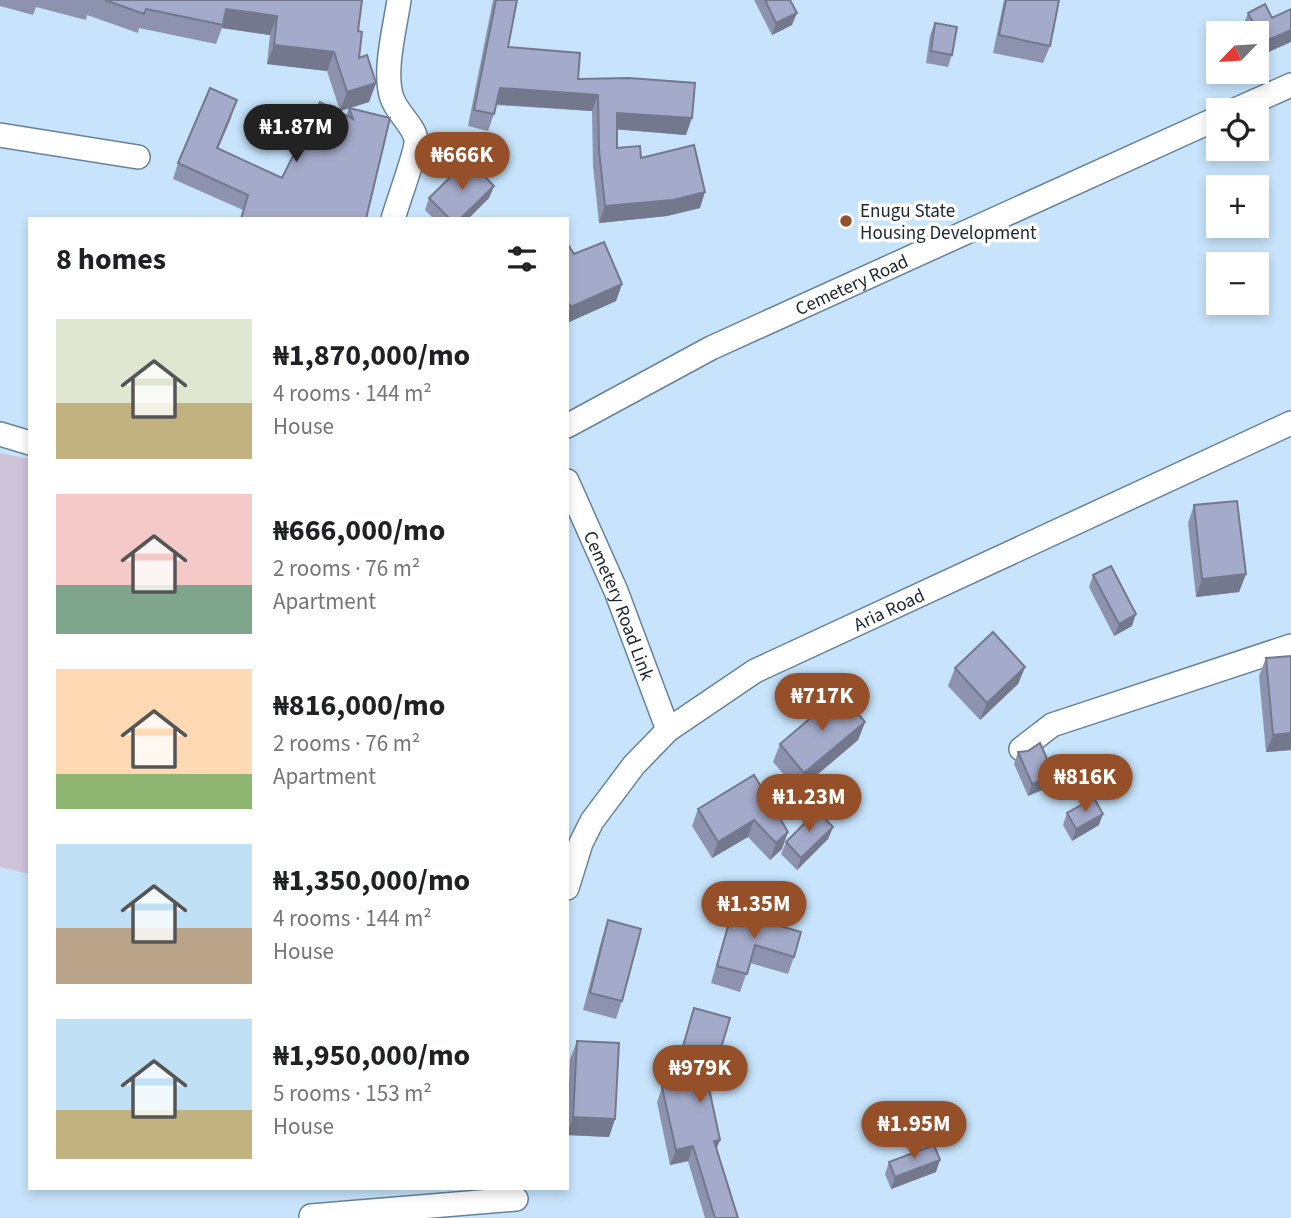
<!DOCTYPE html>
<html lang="en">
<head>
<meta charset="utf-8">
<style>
	:root { --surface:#fff; --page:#f6f6f6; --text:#202124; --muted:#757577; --accent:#965029 }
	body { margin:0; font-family:"Source Sans 3",sans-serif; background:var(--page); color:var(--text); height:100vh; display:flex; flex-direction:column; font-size:26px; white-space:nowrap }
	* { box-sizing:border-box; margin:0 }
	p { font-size:23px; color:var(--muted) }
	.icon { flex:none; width:38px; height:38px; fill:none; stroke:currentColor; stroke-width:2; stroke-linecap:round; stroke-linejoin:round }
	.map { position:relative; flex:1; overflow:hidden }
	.details { position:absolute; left:28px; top:217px; width:541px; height:973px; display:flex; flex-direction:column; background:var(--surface); border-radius:0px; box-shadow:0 4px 10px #0003 }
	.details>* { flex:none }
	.needle { width:46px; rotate:245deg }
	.fabs { position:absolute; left:1206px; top:21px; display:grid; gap:14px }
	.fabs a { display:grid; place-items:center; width:63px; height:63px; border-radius:0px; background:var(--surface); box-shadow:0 4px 10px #0003; font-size:35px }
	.price { position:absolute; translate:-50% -60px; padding:0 16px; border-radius:24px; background:var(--accent); color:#fff; font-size:23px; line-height:46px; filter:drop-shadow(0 2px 4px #0008) }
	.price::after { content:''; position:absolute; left:50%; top:42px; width:21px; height:16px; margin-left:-10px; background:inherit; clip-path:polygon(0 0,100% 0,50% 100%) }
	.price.current { background:#222; color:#fff }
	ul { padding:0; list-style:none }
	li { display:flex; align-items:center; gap:21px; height:175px; padding:0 28px }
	li span { display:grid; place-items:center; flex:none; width:196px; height:140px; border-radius:0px; color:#555 }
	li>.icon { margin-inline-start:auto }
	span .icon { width:84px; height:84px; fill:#fffc; stroke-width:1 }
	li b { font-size:30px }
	h2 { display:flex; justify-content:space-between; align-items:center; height:84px; padding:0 28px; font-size:30px }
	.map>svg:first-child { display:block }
	.green { fill:#cfc3da }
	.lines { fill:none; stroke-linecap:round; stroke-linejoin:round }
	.street-casing { stroke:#678297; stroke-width:26 }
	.street { stroke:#fff; stroke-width:23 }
	.wall { fill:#8d93ae }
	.shaded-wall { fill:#73788d }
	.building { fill:#a4abca; stroke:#73788d; stroke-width:2 }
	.poi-dot { fill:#965029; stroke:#fff; stroke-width:2.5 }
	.labels { text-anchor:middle; stroke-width:7; stroke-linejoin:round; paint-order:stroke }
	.poi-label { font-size:19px; fill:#1b262f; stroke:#fff; text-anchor:start }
	.street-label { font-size:19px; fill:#1b262f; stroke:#fff }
</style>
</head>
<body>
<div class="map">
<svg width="1291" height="1218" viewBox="0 0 1291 1218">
	<rect width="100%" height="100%" fill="#c7e4fc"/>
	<path class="green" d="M0 453 30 459V874L0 867Z"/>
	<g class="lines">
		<g class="street-casing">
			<g id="street">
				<path d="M1235 110 1291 85"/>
				<path d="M0 135 138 157"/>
				<path d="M393 219C397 204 417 151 416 140 415 127 397 113 392 98 383 72 395 28 399 0"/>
				<path id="s1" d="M567 426 711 348 1218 118"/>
				<path d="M0 434 30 443"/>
				<path id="s2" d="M567 481 616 591 668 730"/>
				<path d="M1021 749 1052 725 1291 646"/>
				<path id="s3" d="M567 888 581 843 592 821 634 765 668 730 755 671 1291 423"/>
				<path d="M311 1216 516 1199"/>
			</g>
		</g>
		<use href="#street" class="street"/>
	</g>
	<path class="wall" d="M0 0H362L358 31 359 58 376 83 369 102 350 108 390 118 366 219H240L243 210 173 179 178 163 232 116 218 149 282 178 346 116 349 108 340 111 327 71 267 64 270 35 222 28 216 44 139 28 138 33 87 15 86 20 36 7 33 15 0 6Z
		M493 0H517L508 47 578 79 686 135 617 129V148L641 158 700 208 667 216 599 223 593 166 592 111 496 105 494 114 488 131 468 126Z
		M754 0H790L792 25 772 35Z
		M1004 0H1059L1050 46 1043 63 993 53Z
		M1248 13 1272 18 1258 57 1256 55V33H1245L1242 28Z
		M935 23 952 55 948 67 926 63 930 35Z
		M494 186 489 198 468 219H434L425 210 429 198Z
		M567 243 574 254 622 284 616 301 567 323Z
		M1194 505 1246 574 1239 592 1196 597 1188 523Z
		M1093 575 1132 626 1114 636 1089 587Z
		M1291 656V750L1266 752 1259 676 1266 658Z
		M1025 667 1018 684 980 720 948 686 955 668Z
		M865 722 858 740 798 791 773 762 780 744Z
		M1018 752 1049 787 1028 796 1014 764Z
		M754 775 782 849 770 860 748 837 712 858 692 826 698 809Z
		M1067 813 1099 825 1072 841 1063 825Z
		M833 827 828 839 797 870 781 854 786 842Z
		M732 912 794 957 788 974 750 963 740 992 711 983 726 930Z
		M608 920 622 1001 616 1019 583 1010 602 938Z
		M694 1008 709 1088 720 1140 716 1149 738 1218H705L688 1161 670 1165 657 1102 662 1087 670 1085Z
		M577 1041 615 1119 609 1137 567 1135 570 1059Z
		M889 1162 936 1172 891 1189 885 1174Z"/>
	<path class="shaded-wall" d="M226 9 277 16 270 35 222 28Z
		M797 13 792 25 772 35 776 23Z
		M1291 30V42L1258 57 1263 42Z
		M274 45 334 52 327 71 267 64Z
		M376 83 369 102 340 111 347 92Z
		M500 88 598 95 592 111 494 104Z
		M617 113 692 118 686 135 611 129Z
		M494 186 489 198 468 219H460Z
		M705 192 700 208 667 216 599 223 605 206Z
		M622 284 616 301 567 323V317L571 307Z
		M1246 574 1239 592 1196 597 1202 579Z
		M1136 614 1132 626 1114 636 1119 624Z
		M1025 667 1018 684 980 720 987 703Z
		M865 722 858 740 798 791 804 773Z
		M1291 733V750L1266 752 1273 735Z
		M1054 775 1049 787 1028 796 1032 784Z
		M1103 814 1099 825 1072 841 1076 829Z
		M754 820 748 837 712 858 718 842Z
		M833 827 828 839 797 870 801 858Z
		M788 832 782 849 770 860 776 843Z
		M573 1117 615 1119 609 1137 567 1135Z
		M720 1140 714 1155V1141Z
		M693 1146 688 1161 670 1165 676 1150Z
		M940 1160 936 1172 891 1189 895 1177Z"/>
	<path class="building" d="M105 0H362L358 31 362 32 359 58 367 55 376 83 347 92 334 52 274 45 277 16 226 9 223 25 146 9 144 14Z
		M496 0H517L508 47 580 53 578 79 629 78 695 83 692 118 617 113V148L640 146 641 158 694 145 705 192 673 200 605 206 599 150 598 95 500 88 494 114 474 110Z
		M765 0H790L797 13 776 23Z
		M1006 0H1059L1050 46 999 35Z
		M1265 4 1272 18 1291 9V30L1263 42 1248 13Z
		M935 23 957 27 952 55 931 51Z
		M210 88 237 100 217 148 282 178 320 102 353 119 349 108 390 118 366 219H241L248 195 178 163Z
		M468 160 494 186 460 219H450L429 198Z
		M604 242 622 284 571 307 570 305 567 306V243L574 254Z
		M1237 501 1246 574 1202 579 1194 505Z
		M1111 566 1136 614 1119 624 1093 575Z
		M993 632 1025 667 987 703 955 668Z
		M1291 656V733L1273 735 1266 658Z
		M840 693 865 722 804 773 780 744Z
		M1040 743 1054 775 1032 784 1018 752 1028 751Z
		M754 775 788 832 776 843 754 820 718 842 698 809Z
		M1094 798 1103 814 1076 829 1067 813Z
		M817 811 833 827 801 858 786 842Z
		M732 912 801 932 794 957 755 945 747 974 717 966Z
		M608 920 641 929 622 1001 590 993Z
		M694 1008 730 1018 709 1088 720 1140 714 1141 738 1218H715L693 1146 676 1150 662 1087 672 1085Z
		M577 1041 619 1043 615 1119 573 1117Z
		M934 1145 940 1160 895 1177 889 1162Z"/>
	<circle class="poi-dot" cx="846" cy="221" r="7"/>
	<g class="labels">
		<g class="poi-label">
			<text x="860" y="217">Enugu State<tspan x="860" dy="22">Housing Development</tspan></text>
		</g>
		<g class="street-label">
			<text dy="7" stroke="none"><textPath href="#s1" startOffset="318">Cemetery Road</textPath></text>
			<text dy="7" stroke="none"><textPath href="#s2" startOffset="135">Cemetery Road Link</textPath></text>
			<text dy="7" stroke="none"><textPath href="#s3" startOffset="443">Aria Road</textPath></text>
		</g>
	</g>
</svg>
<div class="fabs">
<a><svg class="needle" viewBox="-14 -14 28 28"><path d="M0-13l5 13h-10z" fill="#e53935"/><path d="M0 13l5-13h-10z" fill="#757577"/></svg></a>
<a><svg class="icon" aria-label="locate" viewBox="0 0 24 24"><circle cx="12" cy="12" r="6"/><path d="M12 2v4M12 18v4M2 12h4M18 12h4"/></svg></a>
<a>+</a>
<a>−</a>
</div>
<b class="price current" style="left:296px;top:164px">₦1.87M</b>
<b class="price" style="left:462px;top:192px">₦666K</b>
<b class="price" style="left:822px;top:733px">₦717K</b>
<b class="price" style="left:1085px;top:814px">₦816K</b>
<b class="price" style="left:809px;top:834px">₦1.23M</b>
<b class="price" style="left:754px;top:941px">₦1.35M</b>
<b class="price" style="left:700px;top:1105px">₦979K</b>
<b class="price" style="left:914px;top:1161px">₦1.95M</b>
<section class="details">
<h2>8 homes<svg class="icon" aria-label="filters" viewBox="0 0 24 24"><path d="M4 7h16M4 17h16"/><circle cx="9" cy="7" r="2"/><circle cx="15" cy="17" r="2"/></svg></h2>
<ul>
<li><span style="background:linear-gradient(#dfe7d0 60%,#c2b280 0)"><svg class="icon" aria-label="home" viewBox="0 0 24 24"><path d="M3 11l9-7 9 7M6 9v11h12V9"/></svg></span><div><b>₦1,870,000/mo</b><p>4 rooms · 144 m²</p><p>House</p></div></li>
<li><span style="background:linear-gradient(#f6c9c9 65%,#7fa58c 0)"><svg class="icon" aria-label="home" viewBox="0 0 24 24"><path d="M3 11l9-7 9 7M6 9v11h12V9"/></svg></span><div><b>₦666,000/mo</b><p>2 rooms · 76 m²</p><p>Apartment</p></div></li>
<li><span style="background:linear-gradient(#ffd9b3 75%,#8fb573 0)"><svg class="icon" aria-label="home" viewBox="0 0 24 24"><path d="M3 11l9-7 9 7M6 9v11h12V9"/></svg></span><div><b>₦816,000/mo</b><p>2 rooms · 76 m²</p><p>Apartment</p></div></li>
<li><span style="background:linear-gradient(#bfe0f5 60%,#b9a48a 0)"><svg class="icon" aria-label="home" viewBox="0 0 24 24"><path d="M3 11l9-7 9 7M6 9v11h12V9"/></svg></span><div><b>₦1,350,000/mo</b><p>4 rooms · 144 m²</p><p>House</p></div></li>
<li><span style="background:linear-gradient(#bfe0f5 65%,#c2b280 0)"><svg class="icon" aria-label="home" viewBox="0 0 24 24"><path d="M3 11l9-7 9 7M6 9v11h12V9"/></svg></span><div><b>₦1,950,000/mo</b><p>5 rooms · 153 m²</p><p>House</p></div></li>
</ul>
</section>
</div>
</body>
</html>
